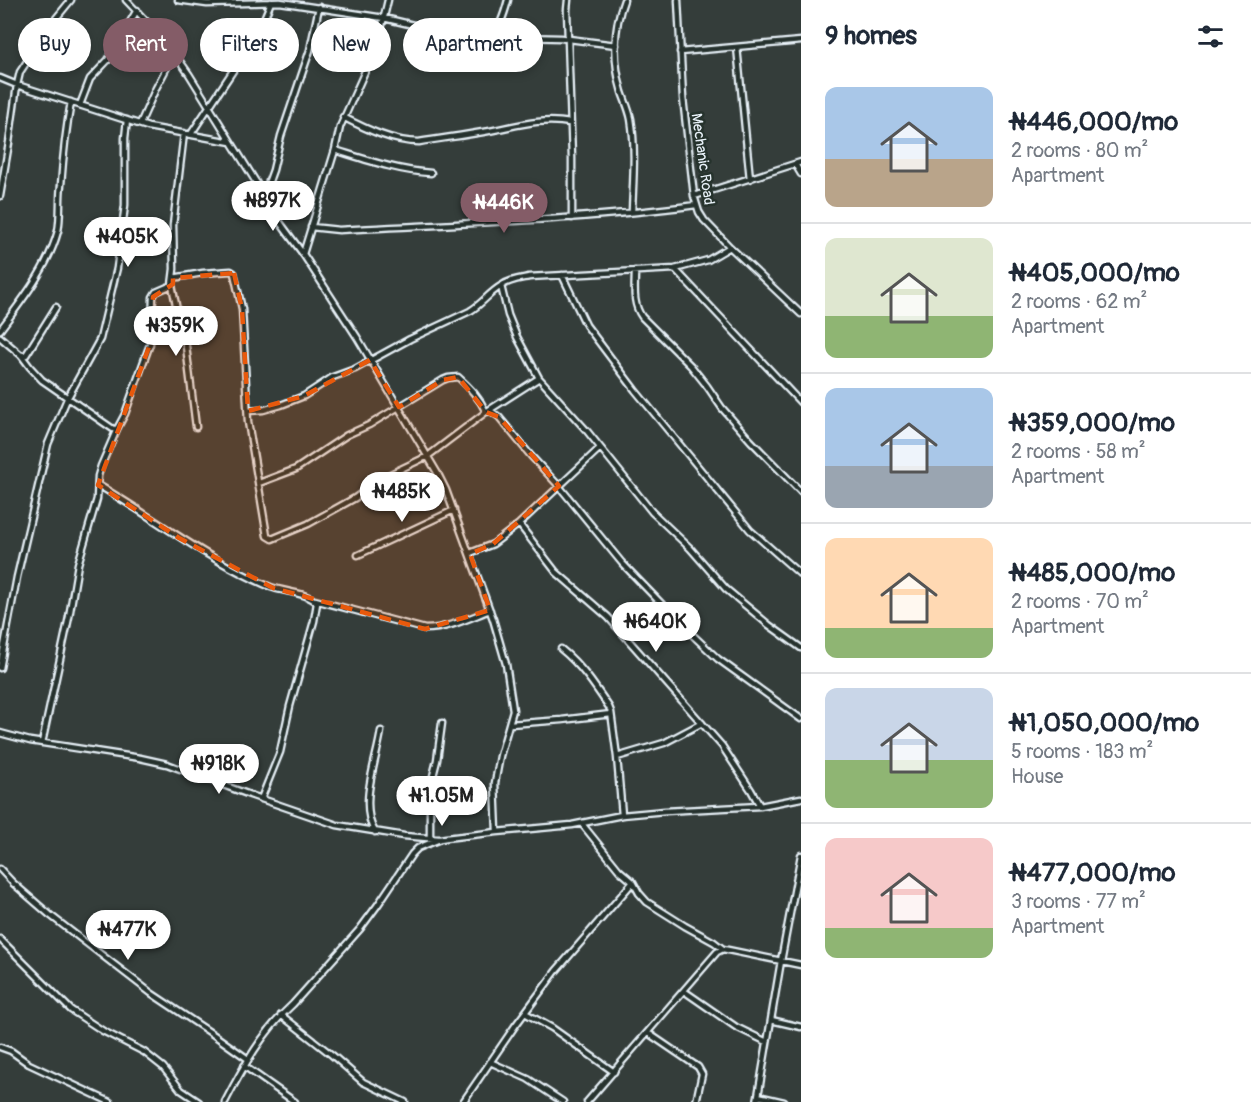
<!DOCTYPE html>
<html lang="en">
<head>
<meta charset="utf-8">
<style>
	:root { --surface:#fff; --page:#f6f6f7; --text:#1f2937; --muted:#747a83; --line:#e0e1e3; --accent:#845c67 }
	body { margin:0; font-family:Pangolin,sans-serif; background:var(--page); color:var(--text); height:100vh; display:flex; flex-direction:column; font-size:22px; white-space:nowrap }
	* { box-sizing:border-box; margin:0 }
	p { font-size:20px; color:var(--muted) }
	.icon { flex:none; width:33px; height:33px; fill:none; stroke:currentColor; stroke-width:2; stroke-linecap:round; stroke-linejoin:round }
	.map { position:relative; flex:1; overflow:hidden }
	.details { display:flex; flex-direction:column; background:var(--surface); width:450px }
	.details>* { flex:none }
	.guide { position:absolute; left:18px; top:18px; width:570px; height:54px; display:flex; gap:12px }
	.price { position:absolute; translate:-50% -51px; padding:0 14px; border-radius:21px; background:#fff; color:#222; font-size:20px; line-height:39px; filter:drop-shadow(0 2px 3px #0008) }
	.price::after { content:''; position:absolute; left:50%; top:36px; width:18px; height:14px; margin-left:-9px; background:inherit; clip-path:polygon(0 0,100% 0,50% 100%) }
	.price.on { background:var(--accent); color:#fff }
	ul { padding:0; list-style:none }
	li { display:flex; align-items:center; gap:18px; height:150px; padding:0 24px }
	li+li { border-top:2px solid var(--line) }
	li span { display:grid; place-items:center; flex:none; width:168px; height:120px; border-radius:12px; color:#555 }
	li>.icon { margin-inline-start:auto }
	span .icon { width:72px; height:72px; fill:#fffc; stroke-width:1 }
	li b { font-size:26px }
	h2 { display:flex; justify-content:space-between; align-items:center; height:72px; padding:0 24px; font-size:26px }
	.tag { padding:0 21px; border-radius:27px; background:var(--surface); box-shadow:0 3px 9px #0003; font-size:21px; line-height:54px }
	.tag.on { background:var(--accent); color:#fff }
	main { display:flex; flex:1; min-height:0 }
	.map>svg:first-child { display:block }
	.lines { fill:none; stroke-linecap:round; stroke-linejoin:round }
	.minor-casing { stroke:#e8f1f8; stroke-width:9 }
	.minor { stroke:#26332d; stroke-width:4.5 }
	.marked { fill:#e8590c; fill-opacity:0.2; stroke:#e8590c; stroke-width:4.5; stroke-dasharray:12 8; stroke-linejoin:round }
	.labels { text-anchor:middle; stroke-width:5; stroke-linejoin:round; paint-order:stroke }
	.street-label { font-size:15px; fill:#e8f1f8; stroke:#26332d }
</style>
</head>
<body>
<main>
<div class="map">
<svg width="801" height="1102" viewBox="0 0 801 1102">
	<rect width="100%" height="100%" fill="#343d3a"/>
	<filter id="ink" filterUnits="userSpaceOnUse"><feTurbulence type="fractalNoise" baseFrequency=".0167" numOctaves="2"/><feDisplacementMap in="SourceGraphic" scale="12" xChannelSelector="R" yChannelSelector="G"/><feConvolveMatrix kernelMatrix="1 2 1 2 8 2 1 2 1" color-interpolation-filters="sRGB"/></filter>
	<g filter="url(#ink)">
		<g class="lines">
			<g class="minor-casing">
				<path id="minor" d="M126 0 167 43 189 74 264 195 276 217 303 254 357 337 438 474 446 490 493 619 506 664 513 710 500 756 495 783 497 832
					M178 0 207 4 280 2 384 18 472 39H489C500 28 504 15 508 0
					M568 0 567 10 572 158V218
					M624 0C613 29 613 62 622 92 625 101 629 109 631 119 636 149 633 182 632 212
					M678 0 683 98 694 196 699 212 704 220 730 247 801 314
					M497 29 520 37 561 38 616 45
					M737 47 750 179
					M680 52 801 41
					M0 78 17 85 148 127 231 142
					M80 105 90 79 108 60 137 10
					M343 117C366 129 393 142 419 142 441 138 462 136 483 132 513 127 540 117 570 123
					M140 124 156 88 174 54
					M191 134 258 33 271 2
					M335 150C367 160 398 171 431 173
					M795 164 801 174
					M264 195 273 170 281 136 310 50 319 7
					M0 196 9 143 17 85 20 72 53 22 71 0
					M694 196 801 162
					M311 227 339 230C458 223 577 221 696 205
					M303 254 335 150 340 127 378 42 388 0
					M675 269 801 403
					M635 271C635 287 632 303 642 317L691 366 707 386 722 408 751 441 801 492
					M562 275 586 325 635 390 750 530 801 575
					M173 278 203 273 231 271 234 273 242 309 248 422 267 536 272 539 308 524 355 498 384 477 428 456 486 412 539 378
					M172 285 181 330 186 346 196 427
					M501 286 508 315 517 337 539 378 587 431 652 512 690 548 726 589 769 625 801 648
					M0 330C23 299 48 268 58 231 61 216 59 199 61 185 63 157 66 129 71 102
					M0 337 21 355H26L56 307
					M21 355 30 367 42 380 113 429H117L125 414 150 344 152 326 153 297 156 292 172 285 174 269 173 225 184 133
					M248 411 263 410 281 405 304 396 333 377 355 369 410 339 470 311C482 304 489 293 501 286 509 280 519 279 529 277L675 269 708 260 730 247
					M259 483 296 469 347 435 369 425 443 380 448 378 458 377C470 388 479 397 486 412L491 411 499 417 531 456 559 486 622 563 681 624 718 659 801 719
					M98 485C150 515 198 553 253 579 260 582 267 586 274 588 286 592 309 593 317 603L314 621 290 706 280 752 261 799
					M519 524 556 572 608 617 722 746 751 790 760 806
					M470 553 493 544 519 524 600 448
					M358 555 454 510
					M315 600 425 629C448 629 469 618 490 610
					M561 649C581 665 595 686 609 707L611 712 617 757 622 815
					M0 668 17 577 48 444 67 399 100 339 117 268 125 205V138L127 120
					M510 724 562 720 611 714
					M0 733 30 741 140 758 167 764 250 795 337 825 404 836 439 839
					M42 743 69 617 78 564 97 499 98 476 101 466 117 429
					M617 757 664 743 702 723
					M582 824 619 870 633 882 639 893 647 902 685 926 714 942 723 949
					M375 832C358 805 377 760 381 731
					M430 838V788L437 760 442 723
					M0 869 13 883 50 915 151 993 214 1035 248 1059
					M0 939 71 1010 103 1031 144 1052 163 1067 181 1090 199 1102
					M684 991 736 1027 767 1042
					M525 1013 552 1028 614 1072
					M281 1015 332 1055 363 1082 405 1102
					M771 1020 801 1027
					M648 1033 698 1067 702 1074 696 1102
					M0 1047 11 1051 29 1064 110 1102
					M490 1062 528 1079 563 1102
					M244 1066 295 1102
					M758 1096 784 1102
					M225 1102C243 1067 263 1031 293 1004L360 929 377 906 412 854 418 848 440 839 446 838 497 832 572 825 622 815 665 811 760 806 801 798
					M463 1102 515 1026 556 971 633 882
					M587 1102 717 952 723 949 801 965
					M757 1102 781 961 801 855"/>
			</g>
			<use href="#minor" class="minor"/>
		</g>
	</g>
	<path class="marked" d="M234 273 242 309 248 411 304 396 370 360 399 407 443 380 458 377 486 412 499 417 559 486 493 544 470 554 490 610 425 629 273 588 179 538 98 485 150 344 153 297 173 284V278Z"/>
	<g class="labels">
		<g class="street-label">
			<text transform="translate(703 159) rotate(82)" y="5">Mechanic Road</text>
		</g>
	</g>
</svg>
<b class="price" style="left:273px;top:232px">₦897K</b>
<b class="price on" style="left:504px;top:234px">₦446K</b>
<b class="price" style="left:128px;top:268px">₦405K</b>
<b class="price" style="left:176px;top:357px">₦359K</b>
<b class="price" style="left:402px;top:523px">₦485K</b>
<b class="price" style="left:656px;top:653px">₦640K</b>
<b class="price" style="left:219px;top:795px">₦918K</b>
<b class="price" style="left:442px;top:827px">₦1.05M</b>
<b class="price" style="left:128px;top:961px">₦477K</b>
<div class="guide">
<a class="tag">Buy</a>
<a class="tag on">Rent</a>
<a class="tag">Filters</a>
<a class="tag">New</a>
<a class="tag">Apartment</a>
</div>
</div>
<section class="details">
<h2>9 homes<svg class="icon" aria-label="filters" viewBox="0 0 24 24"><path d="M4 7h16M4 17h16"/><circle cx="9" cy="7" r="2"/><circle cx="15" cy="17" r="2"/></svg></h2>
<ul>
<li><span style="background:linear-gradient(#a9c7e8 60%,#b9a48a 0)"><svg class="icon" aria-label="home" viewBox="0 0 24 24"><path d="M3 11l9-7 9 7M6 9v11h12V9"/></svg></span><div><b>₦446,000/mo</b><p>2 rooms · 80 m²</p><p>Apartment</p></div></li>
<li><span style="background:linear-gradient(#dfe7d0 65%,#8fb573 0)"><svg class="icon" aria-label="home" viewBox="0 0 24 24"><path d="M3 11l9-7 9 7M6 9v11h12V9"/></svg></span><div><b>₦405,000/mo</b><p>2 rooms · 62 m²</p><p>Apartment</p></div></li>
<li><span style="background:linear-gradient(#a9c7e8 65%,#9aa5b1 0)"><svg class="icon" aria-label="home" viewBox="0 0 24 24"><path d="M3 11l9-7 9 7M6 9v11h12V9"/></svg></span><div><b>₦359,000/mo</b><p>2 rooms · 58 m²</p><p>Apartment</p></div></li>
<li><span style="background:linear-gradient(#ffd9b3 75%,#8fb573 0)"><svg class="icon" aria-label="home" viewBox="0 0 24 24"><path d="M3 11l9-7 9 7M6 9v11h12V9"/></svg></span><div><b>₦485,000/mo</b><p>2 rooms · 70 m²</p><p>Apartment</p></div></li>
<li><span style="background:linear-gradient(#c9d6e8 60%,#8fb573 0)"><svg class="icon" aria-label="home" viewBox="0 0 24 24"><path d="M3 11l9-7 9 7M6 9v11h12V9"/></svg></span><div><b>₦1,050,000/mo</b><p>5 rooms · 183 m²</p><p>House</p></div></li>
<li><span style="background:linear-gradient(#f6c9c9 75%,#8fb573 0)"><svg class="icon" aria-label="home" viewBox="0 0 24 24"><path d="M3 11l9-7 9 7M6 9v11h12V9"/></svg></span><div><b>₦477,000/mo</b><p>3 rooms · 77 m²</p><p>Apartment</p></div></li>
</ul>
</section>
</main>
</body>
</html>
